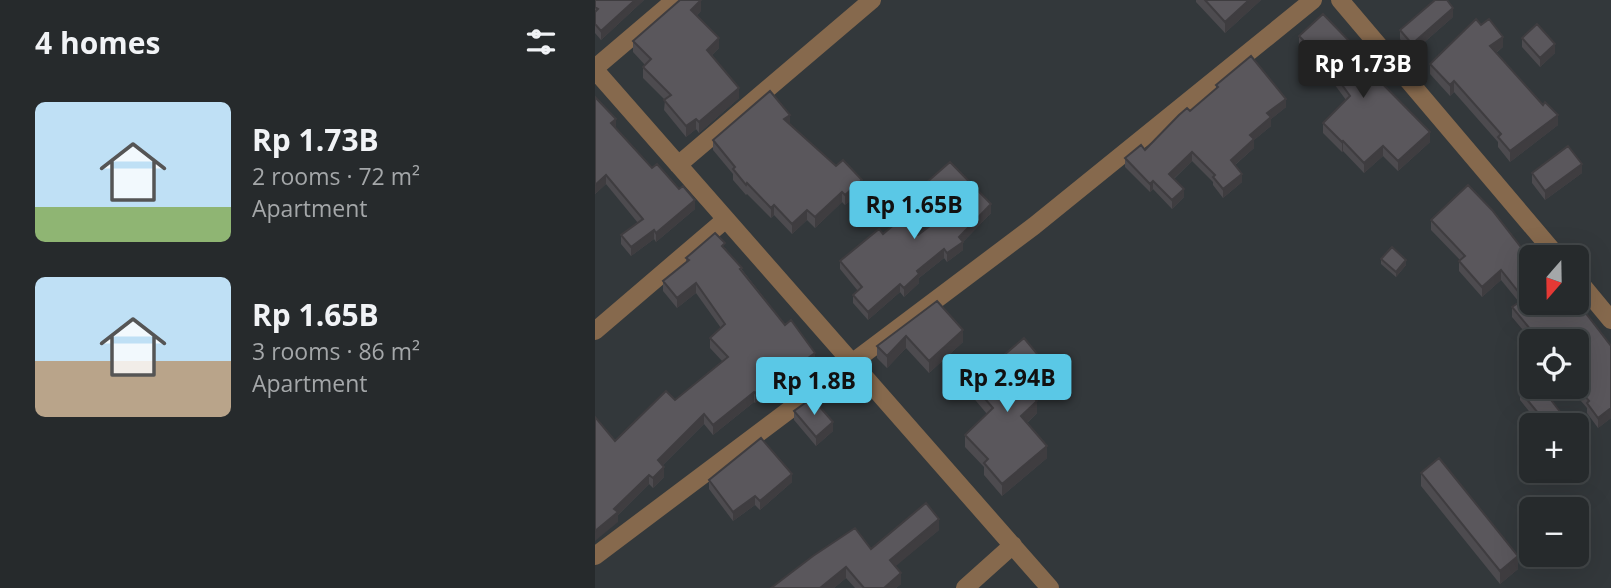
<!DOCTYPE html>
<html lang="en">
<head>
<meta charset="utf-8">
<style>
	:root { --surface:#262a2c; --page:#2e3234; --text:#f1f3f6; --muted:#a4a7a9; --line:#424648; --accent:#5ac8e6 }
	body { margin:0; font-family:"Open Sans",sans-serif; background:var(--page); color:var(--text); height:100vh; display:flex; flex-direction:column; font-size:26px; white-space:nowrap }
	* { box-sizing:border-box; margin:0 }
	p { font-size:23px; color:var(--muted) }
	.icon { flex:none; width:38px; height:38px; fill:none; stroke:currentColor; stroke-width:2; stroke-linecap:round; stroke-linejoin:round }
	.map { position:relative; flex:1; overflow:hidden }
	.panel { display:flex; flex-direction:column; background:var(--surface); width:595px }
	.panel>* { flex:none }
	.needle { width:46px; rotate:200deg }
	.buttons { position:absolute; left:924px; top:245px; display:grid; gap:14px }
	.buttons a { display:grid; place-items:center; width:70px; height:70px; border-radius:10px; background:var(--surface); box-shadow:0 7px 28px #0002,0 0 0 2px var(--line); font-size:35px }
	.price { position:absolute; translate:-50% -60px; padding:0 16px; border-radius:7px; background:var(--accent); color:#111; font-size:23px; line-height:46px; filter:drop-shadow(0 2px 4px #0008) }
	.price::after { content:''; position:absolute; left:50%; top:42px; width:21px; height:16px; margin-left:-10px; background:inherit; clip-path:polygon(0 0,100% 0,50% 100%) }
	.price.selected { background:#222; color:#fff }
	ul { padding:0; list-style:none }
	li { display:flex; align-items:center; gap:21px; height:175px; padding:0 35px }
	li span { display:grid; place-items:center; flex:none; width:196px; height:140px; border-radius:10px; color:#555 }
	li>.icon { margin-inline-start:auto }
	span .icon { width:84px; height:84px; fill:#fffc; stroke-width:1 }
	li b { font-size:30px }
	h2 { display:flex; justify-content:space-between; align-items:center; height:84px; padding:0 35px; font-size:30px }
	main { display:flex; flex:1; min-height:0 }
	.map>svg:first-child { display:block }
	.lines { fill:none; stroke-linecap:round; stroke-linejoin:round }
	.minor { stroke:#86694d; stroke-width:18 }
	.wall { fill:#4d4b4f }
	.shaded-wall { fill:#3f3d40 }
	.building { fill:#5a575c; stroke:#3f3d40; stroke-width:2 }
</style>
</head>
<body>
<main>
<section class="panel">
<h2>4 homes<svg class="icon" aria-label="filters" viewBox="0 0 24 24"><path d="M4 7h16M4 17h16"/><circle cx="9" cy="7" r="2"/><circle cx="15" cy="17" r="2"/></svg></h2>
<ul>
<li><span style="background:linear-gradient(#bfe0f5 75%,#8fb573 0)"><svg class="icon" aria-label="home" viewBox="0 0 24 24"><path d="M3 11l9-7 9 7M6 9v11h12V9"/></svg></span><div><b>Rp 1.73B</b><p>2 rooms · 72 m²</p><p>Apartment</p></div></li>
<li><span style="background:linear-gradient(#bfe0f5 60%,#b9a48a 0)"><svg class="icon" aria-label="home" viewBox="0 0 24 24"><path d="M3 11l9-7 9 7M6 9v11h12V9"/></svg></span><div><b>Rp 1.65B</b><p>3 rooms · 86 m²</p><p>Apartment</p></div></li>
</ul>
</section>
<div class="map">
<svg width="1016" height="588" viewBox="0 0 1016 588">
	<rect width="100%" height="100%" fill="#33383b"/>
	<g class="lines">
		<path class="minor" d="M745 0 963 257
			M0 68 80 0
			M0 70 455 588
			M83 165 277 0
			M982 279 1016 320
			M0 331 131 219
			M0 556 439 226 718 0
			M370 588 418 545"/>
	</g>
	<path class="wall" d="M0 0H49L6 40 0 33Z
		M601 0H666L630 33 601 2Z
		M106 11 101 16 124 48 117 55 144 98 104 133 101 129 91 137 69 110 70 100 48 78V67L50 65 38 52V41Z
		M858 17 817 53 805 39V30Z
		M704 36 757 49 768 64 835 142 803 171 788 156 769 173 748 151 747 152 728 133V123L751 100 734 77 704 46Z
		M927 38 960 53 945 67 927 47Z
		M908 47 901 53 963 125 915 162 903 147V142L859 92 855 96 835 74V64Z
		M621 85 691 107 676 119V126L659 140V148L640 165 647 182 628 198 618 185V182L597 161 579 179 589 197 577 209 558 189 555 192 530 167V158L550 150 621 89Z
		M0 97 20 128 57 168 100 209 61 242 59 239 36 256 26 244V235L43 223 11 184 0 194Z
		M195 124 267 191 250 205 247 202 220 228 212 220 197 234 179 215 176 218 152 194 151 195 138 180V174L118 150V140Z
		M937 173H987L950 200 937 183Z
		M331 183 396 213 368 242V250L352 262 349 258 324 278V283L309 297 305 292 273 320 258 303V295L263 291 245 269V261L288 234 323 235 351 214 331 192Z
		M836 220 976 315 1016 346V418L1003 428 992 413V408L974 387H982V341H937L917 317V307L924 302 906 280 887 297 864 271V261L865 260 836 230Z
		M130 248 220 363 182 390 180 387 160 403 159 402 118 435 109 424 68 465 69 477 58 488 54 484 23 515V522L20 441 80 400 128 362 115 348V338L126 328 101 293 82 308 68 291V281L91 263V258Z
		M786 259 811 265 801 277 786 264Z
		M342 301 368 342 334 373 311 348 292 368 282 358V346Z
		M448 373 430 388 442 413 432 423 452 458 407 496 389 475V467L370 447V435L392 414 376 395V383Z
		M925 391 966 422 962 425H945L925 400Z
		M199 411 238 431 221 446 199 420Z
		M826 473 923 569 905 584 826 486Z
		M114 480 197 482 165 510 160 505 138 521 114 489Z
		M344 530 300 566 306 584 301 588H260L251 578 239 588H176L276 549Z"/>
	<path class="shaded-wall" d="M40 0H49L6 40V31Z
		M106 0V11L96 21V10Z
		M654 0H666L630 33V22Z
		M858 8V17L817 53V44Z
		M908 37V47L895 57V46Z
		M124 38V48L112 60V50Z
		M960 44V53L945 67V58Z
		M859 81V92L855 96V85Z
		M144 88V98L104 133V122Z
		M691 99V107L676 119V126L659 140V148L636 168V160L672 113Z
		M195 115V125L189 119Z
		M963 115V125L915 162V151Z
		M21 119V128L16 123Z
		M101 119V129L91 137V126Z
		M835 132V142L803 171V161Z
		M748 141V151L747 152V142Z
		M788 146V156L769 173V163Z
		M597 152V161L574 183V174Z
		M987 164V173L950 200V191Z
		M647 174V182L628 198V189Z
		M11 175V184L0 194V185Z
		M267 180V191L250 205V195Z
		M558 181V189L555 192V184Z
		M589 189V197L577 209V200Z
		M247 192V202L220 228V217Z
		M100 200V209L61 242V233Z
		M396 204V213L368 242V250L352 262V253L364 237Z
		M179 205V215L176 218V208Z
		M212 210V220L197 234V224Z
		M59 230V239L36 256V247Z
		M349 249V258L324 278V283L309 297V288L322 271Z
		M811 260V265L801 277V272Z
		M906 270V280L887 297V287Z
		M101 283V293L82 308V298Z
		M305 284V292L273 320V312Z
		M368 330V342L334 373V361Z
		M311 336V348L292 368V356Z
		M220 353V363L182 390V380Z
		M448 361V373L424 393V381Z
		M180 377V387L160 403V393Z
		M159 392V402L118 435V425Z
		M442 401V413L426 428V416Z
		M1016 408V418L1003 428V418Z
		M966 413V422L962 425H952Z
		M109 414V424L63 470V460Z
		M238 422V431L221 446V437Z
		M452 446V458L407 496V484Z
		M69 467V477L58 488V478Z
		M197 474V482L165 510V501Z
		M54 475V484L23 515V522L0 541V531L19 509Z
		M160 496V505L138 521V512Z
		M344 519V530L295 571V560Z
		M923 556V569L905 584V571Z
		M251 567V578L239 588H225Z
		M306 573V584L301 588H289Z"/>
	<path class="building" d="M0 0H40L6 31 0 24V12L3 9 0 7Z
		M85 0H106L96 10 124 38 112 50 144 88 104 122 101 119 91 126 69 100 76 95 48 67 56 59 38 41Z
		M610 0H654L630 22Z
		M840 0H852L858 8 817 44 805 30Z
		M728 14 757 44 755 46 768 64 835 132 803 161 788 146 769 163 748 141 747 142 728 123 755 96 734 67 704 36Z
		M881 19 886 25 894 19 908 37 895 46 948 105 950 102 963 115 915 151 903 137 906 134 859 81 855 85 835 64Z
		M942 24 960 44 945 58 927 38Z
		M656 56 691 99 672 113 676 117 655 135 659 139 636 160 647 174 628 189 618 177 620 175 597 152 574 174 589 189 577 200 558 181 555 184 530 158 546 145 550 150 584 115 592 108 595 111 623 87 621 85Z
		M175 91 195 115 189 119 241 166 248 160 267 180 250 195 247 192 220 217 212 210 197 224 179 205 176 208 152 183 151 185 138 169 140 167 118 140Z
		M0 97 21 119 16 123 57 168 62 164 84 189 88 186 100 200 61 233 59 230 36 247 26 235 48 219 11 175 0 185Z
		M973 146 987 164 950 191 937 173Z
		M355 162 396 204 364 237 368 242 352 253 349 249 322 271 324 274 309 288 305 284 273 312 258 295 267 287 245 261 284 229 288 234 308 217 323 235 356 210 331 183Z
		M873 185 897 210 936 260V303H968L976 315 986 307 1016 346V408L1003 418 992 403 994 401 982 386V341H945L917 307 929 299 906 270 887 287 864 261 870 256 836 220Z
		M120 233 130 243 127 246 147 268 145 269 190 325 196 320 220 353 182 380 180 377 160 393 159 392 118 425 109 414 63 460 69 467 58 478 54 475 19 509 23 512 0 531V417L20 441 71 391 80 400 133 357 115 338 130 324 101 283 82 298 68 281 94 260 91 258Z
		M797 247 811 260 801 272 786 259Z
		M342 301 368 330 334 361 311 336 292 356 282 346Z
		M429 338 448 361 424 381 442 401 426 416 452 446 407 484 389 463 393 459 370 435 398 408 376 383Z
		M936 383V387H946L966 413 952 424 925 391Z
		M217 398 238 422 221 437 199 411Z
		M166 438 197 474 165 501 160 496 138 512 114 480Z
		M844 458 923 556 905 571 826 473Z
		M331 503 344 519 295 560 306 573 289 588H269L251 567 225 588H176L218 556 260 528 276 549Z"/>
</svg>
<div class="buttons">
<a><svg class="needle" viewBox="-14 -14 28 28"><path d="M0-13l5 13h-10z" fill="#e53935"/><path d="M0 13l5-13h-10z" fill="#a4a7a9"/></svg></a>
<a><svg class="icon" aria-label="locate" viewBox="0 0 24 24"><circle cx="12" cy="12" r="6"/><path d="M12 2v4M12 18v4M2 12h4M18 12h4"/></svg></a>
<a>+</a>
<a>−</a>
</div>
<b class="price selected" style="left:768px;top:100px">Rp 1.73B</b>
<b class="price" style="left:319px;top:241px">Rp 1.65B</b>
<b class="price" style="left:412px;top:414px">Rp 2.94B</b>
<b class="price" style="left:219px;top:417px">Rp 1.8B</b>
</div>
</main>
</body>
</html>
